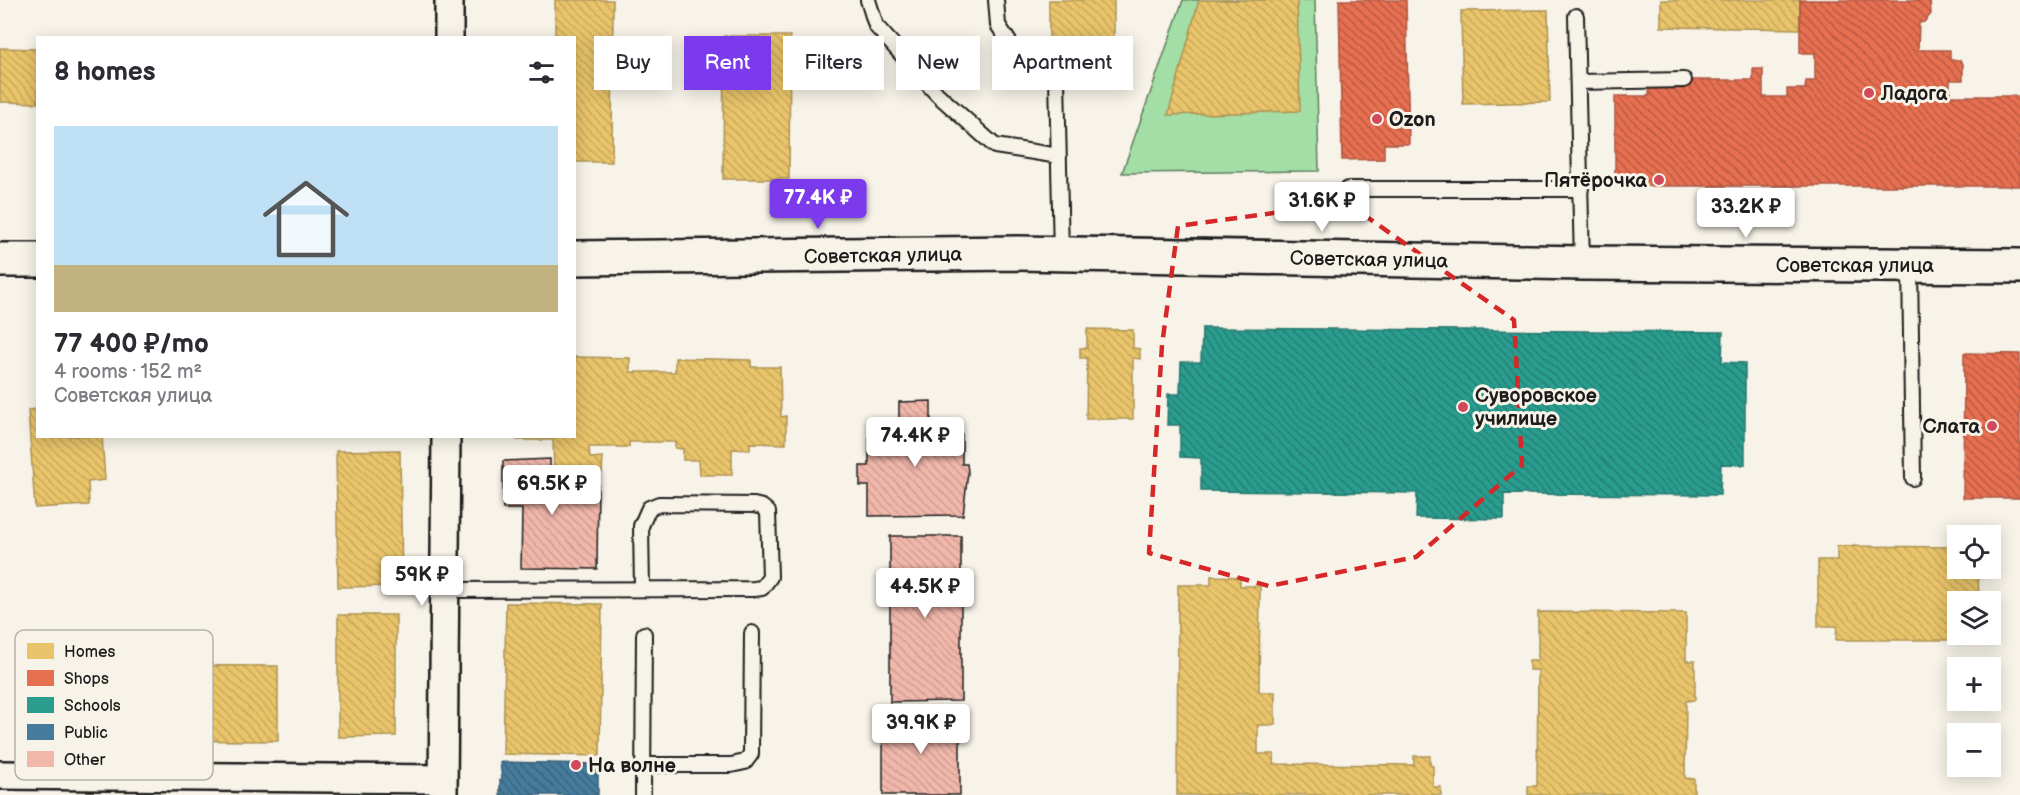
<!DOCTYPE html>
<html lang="en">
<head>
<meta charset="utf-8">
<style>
	:root { --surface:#fff; --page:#f7f7f7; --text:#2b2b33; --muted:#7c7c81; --line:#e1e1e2; --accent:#7c3aed }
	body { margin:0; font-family:"Balsamiq Sans",sans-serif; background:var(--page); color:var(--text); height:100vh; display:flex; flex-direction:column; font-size:22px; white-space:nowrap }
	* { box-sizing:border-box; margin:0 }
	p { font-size:20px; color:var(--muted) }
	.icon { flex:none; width:33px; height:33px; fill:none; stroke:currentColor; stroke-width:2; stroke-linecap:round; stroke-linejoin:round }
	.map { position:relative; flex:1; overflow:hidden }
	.drawer { position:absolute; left:36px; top:36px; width:540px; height:402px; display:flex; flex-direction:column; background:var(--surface); border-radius:0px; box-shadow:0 3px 15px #0003 }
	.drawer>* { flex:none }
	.banner { position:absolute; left:594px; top:36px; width:570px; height:54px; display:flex; gap:12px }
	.tools { position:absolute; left:1947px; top:525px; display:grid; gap:12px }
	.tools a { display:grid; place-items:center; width:54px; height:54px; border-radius:0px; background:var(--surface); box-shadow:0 3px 15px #0003; font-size:30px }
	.price { position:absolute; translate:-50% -51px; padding:0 14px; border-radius:6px; background:#fff; color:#222; font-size:20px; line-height:39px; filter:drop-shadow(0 2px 3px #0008) }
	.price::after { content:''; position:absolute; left:50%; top:36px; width:18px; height:14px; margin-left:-9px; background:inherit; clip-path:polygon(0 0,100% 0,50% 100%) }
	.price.on { background:var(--accent); color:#fff }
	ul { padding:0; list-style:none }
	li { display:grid; align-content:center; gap:12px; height:318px; padding:0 18px }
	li+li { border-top:2px solid var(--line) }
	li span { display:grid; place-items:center; height:186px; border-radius:0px; color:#555 }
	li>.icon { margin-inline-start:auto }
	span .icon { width:108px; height:108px; fill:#fffc; stroke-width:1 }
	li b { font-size:26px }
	h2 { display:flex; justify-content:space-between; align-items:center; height:72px; padding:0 18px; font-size:26px }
	.tag { padding:0 21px; border-radius:0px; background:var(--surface); box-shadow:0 3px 15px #0003; font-size:21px; line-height:54px }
	.tag.on { background:var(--accent); color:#fff }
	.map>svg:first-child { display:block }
	.grass { fill:#a2dea5; stroke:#5f7d60; stroke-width:1.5 }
	.homes { fill:url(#homes-back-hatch); stroke:#ac9253; stroke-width:1.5 }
	.shops { fill:url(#shops-back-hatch); stroke:#aa5641; stroke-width:1.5 }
	.schools { fill:url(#schools-back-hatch); stroke:#26766c; stroke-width:1.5 }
	.public { fill:url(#public-back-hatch); stroke:#395e76; stroke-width:1.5 }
	.building { fill:url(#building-back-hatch); stroke:#1c1c1c; stroke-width:1.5 }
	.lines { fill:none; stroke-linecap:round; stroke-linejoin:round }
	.service-casing { stroke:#1c1c1c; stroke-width:18 }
	.minor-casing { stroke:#1c1c1c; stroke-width:32 }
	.secondary-casing { stroke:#1c1c1c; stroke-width:38 }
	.service { stroke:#f7f3e8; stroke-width:14 }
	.minor { stroke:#f7f3e8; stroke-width:27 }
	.secondary { stroke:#f7f3e8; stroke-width:33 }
	.marked { fill:none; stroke:#d62828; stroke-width:4.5; stroke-dasharray:12 8; stroke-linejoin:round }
	.poi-dot { fill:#d1495b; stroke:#f7f3e8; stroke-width:2 }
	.labels { text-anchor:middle; stroke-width:6; stroke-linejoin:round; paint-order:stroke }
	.poi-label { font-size:20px; font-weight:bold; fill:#1c1c1c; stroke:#f7f3e8; text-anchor:start }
	.street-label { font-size:20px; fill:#1c1c1c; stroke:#f7f3e8 }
	.key { fill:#f7f3e8; stroke:#b5b2ab; stroke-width:1.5 }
	.key-label { font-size:16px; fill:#1c1c1c }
</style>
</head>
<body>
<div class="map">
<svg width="2020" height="795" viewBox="0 0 2020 795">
	<defs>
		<pattern id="homes-back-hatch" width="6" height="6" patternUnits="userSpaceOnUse" patternTransform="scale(1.5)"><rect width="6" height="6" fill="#e9c46a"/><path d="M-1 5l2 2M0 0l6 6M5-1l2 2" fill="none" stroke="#c7a85b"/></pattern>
		<pattern id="shops-back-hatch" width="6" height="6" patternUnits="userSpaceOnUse" patternTransform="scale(1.5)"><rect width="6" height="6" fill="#e76f51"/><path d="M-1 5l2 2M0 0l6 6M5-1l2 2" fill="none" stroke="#ba5a42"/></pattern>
		<pattern id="schools-back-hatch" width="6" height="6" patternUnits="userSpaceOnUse" patternTransform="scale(1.5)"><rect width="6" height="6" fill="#2a9d8f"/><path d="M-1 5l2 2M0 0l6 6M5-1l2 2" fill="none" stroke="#237f74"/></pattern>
		<pattern id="public-back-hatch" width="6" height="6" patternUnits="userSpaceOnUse" patternTransform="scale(1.5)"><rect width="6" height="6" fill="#457b9d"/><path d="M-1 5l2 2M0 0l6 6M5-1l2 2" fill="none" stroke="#39647f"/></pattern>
		<pattern id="building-back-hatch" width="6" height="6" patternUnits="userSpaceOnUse" patternTransform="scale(1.5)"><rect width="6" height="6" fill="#f1b7ab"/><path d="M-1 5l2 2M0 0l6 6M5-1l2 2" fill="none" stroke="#ce9d93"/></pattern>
	</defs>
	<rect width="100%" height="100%" fill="#f7f3e8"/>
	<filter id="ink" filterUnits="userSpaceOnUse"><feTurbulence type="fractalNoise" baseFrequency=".0167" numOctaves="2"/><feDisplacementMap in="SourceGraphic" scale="12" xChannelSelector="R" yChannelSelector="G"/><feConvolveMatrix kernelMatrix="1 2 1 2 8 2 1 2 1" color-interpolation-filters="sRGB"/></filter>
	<g filter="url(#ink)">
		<path class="grass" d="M1183 0H1315L1319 171 1122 173Z"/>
		<path class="homes" d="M555 0H613L612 162H574V38H555Z
			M1049 0H1114V49L1049 48Z
			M1199 0H1297L1300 111 1168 115Z
			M1661 0H1800V29L1661 27Z
			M1548 10 1550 102 1463 104 1461 11Z
			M724 36H790L789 179H723Z
			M0 48 38 49V103L0 102Z
			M1087 329 1133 330V348L1140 349V359L1133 358V419H1086L1087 358H1080V348H1087Z
			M574 357 630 358V372H675V358L751 360V367H780L781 417 786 416V444L750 443V450L732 449V475H700L699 460H683V449L675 448V442H629V447H589L590 458 603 457 602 473 554 474 553 440H517V436H574Z
			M38 409V436H102L105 480 88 482 89 505 35 508 28 410Z
			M400 450 402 586 338 587 336 451Z
			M1837 546 1958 547V568H1978L1979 602H1958V634H1990V603H1997V640H1836L1837 626H1818V560H1837Z
			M1211 576 1240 577V586H1260L1259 692H1275V725H1258V754H1274L1273 764 1414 765V756H1430V765L1433 766V787H1441V795H1177L1178 585H1211Z
			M506 603 602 604 600 756 503 754Z
			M1538 612 1686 613V661H1695V700L1686 701 1685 778 1694 779V795H1528V786H1537L1538 670H1529V660H1538Z
			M338 615H396V736L338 737Z
			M128 665 278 666V741L127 740Z"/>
		<path class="shops" d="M1339 0H1406L1409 144H1384V159L1342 160Z
			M1800 0H1930L1931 14 1924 22 1919 23 1918 50H1950V60H1960L1963 64V80H1950V96H2020V186H1615V96H1649V87L1687 88V80H1753V69H1763V97H1787V89H1805L1806 81H1815V53H1800Z
			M1964 353 2020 354V498H1963Z"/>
		<path class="schools" d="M1202 328 1723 332 1722 362 1745 363V465L1721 464 1720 495 1504 494V519L1416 518 1417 493 1201 491V458L1180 457V425H1167L1168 394H1180L1181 362H1201Z"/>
		<path class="public" d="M500 762 598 764V795H500V780H502Z"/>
		<path class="building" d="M931 401V427L946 434H962V464H967L968 472 963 515 869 516V486H860V466H869V435L884 434 899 427V402Z
			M550 459V482L553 483 554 477H571V483L598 484 597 569 521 568 522 509H503V461Z
			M890 536H961V701L890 702Z
			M883 715H960V795H883Z"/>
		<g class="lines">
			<g class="service-casing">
				<path id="service" d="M868 0 876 26 937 94 995 146 1059 156
					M996 0 998 25 1013 48 1034 70 1057 79 1061 253
					M1576 16 1582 263
					M1578 82 1684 80
					M1348 189H1581
					M1910 266 1913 478
					M445 590 754 589 762 588 770 577 768 512 762 507 754 505 659 504 649 508 641 526 642 589
					M643 765H731L745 762 751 754 752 633
					M643 795 644 634"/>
			</g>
			<g class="minor-casing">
				<path id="minor" d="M449 38V0
					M0 775 443 779
					M443 795 446 436"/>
			</g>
			<g class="secondary-casing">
				<path id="secondary" d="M574 258 1018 253 1582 263 2020 266
					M0 260H38"/>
			</g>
			<use href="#service" class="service"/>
			<use href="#minor" class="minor"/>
			<use href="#secondary" class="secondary"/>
		</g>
	</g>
	<path class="marked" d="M1347 203 1514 320 1522 465 1416 557 1269 586 1149 553 1162 345 1178 226Z"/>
	<g class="poi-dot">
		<circle cx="1869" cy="93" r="6"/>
		<circle cx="1377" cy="119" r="6"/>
		<circle cx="1659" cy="180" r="6"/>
		<circle cx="1463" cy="407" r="6"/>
		<circle cx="1992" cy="426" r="6"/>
		<circle cx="576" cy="765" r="6"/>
	</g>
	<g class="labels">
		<g class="poi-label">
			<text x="1881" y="100">Ладога</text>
			<text x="1389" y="126">Ozon</text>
			<text x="1647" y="187" text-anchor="end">Пятёрочка</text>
			<text x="1475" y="402">Суворовское<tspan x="1475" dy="23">училище</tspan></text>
			<text x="1980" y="433" text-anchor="end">Слата</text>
			<text x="588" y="772">На волне</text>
		</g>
		<g class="street-label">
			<text transform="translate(883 255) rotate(-1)" y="7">Советская улица</text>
			<text transform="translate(1369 259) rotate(1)" y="7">Советская улица</text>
			<text x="1855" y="272">Советская улица</text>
		</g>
	</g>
	<rect x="15" y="630" width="198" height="150" rx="9" class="key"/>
	<rect x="27" y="643" width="27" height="16" fill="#e9c46a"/>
	<rect x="27" y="670" width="27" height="16" fill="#e76f51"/>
	<rect x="27" y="697" width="27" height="16" fill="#2a9d8f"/>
	<rect x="27" y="724" width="27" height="16" fill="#457b9d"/>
	<rect x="27" y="751" width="27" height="16" fill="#f1b7ab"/>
	<g class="key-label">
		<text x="64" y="657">Homes</text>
		<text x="64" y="684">Shops</text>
		<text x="64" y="711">Schools</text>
		<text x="64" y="738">Public</text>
		<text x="64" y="765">Other</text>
	</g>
</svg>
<div class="tools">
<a><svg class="icon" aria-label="locate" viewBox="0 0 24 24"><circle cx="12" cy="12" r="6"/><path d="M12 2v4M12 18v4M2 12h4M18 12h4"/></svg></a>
<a><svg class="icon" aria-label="layers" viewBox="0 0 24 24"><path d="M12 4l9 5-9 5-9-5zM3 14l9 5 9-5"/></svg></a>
<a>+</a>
<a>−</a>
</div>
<b class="price on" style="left:818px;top:230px">77.4K ₽</b>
<b class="price" style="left:1322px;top:233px">31.6K ₽</b>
<b class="price" style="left:1746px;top:239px">33.2K ₽</b>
<b class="price" style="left:915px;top:468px">74.4K ₽</b>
<b class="price" style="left:552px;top:516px">69.5K ₽</b>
<b class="price" style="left:422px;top:607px">59K ₽</b>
<b class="price" style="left:925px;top:619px">44.5K ₽</b>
<b class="price" style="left:921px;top:755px">39.9K ₽</b>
<div class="banner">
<a class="tag">Buy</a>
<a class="tag on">Rent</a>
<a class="tag">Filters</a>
<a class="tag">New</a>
<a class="tag">Apartment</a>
</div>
<section class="drawer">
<h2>8 homes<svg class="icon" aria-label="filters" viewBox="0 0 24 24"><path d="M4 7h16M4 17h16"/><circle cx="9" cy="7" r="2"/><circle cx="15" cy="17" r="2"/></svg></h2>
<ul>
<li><span style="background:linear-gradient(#bfe0f5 75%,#c2b280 0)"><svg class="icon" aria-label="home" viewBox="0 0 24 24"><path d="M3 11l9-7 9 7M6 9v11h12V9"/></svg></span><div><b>77 400 ₽/mo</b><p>4 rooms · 152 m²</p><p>Советская улица</p></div></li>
</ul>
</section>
</div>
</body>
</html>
